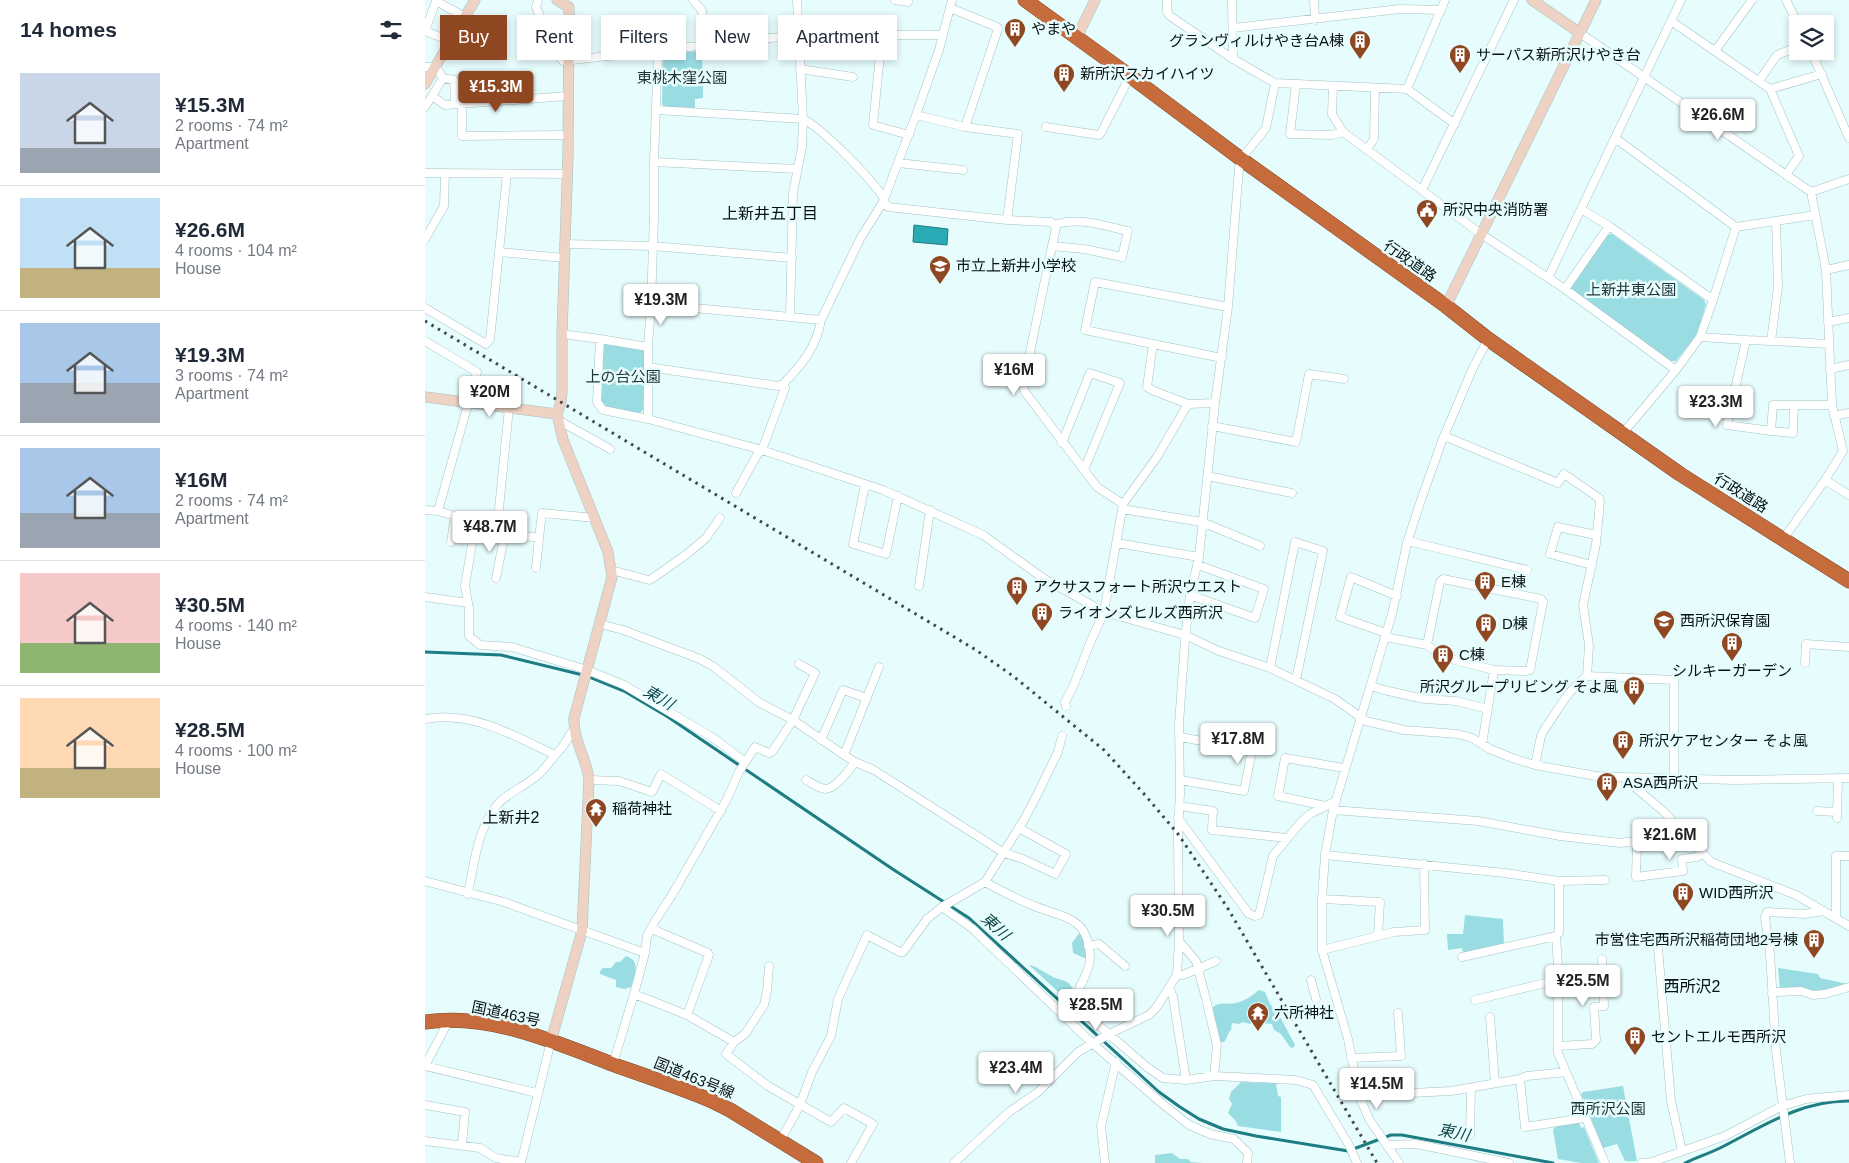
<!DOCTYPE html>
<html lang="en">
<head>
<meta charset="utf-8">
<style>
	:root { --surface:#fff; --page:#f2f2f3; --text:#1f2937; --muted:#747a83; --line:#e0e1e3; --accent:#8e4721 }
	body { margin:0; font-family:Arial,"Noto Sans JP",sans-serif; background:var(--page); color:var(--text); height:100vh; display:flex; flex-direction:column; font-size:19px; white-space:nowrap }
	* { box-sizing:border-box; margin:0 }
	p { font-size:16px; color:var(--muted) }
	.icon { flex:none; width:28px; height:28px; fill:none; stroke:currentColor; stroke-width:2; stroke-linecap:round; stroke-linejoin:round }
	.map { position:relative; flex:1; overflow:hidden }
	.panel { display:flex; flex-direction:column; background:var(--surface); width:425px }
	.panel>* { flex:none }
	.guide { position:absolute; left:15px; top:15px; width:475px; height:45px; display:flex; gap:10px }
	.tools { position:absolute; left:1364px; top:15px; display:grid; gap:10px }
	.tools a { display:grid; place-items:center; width:45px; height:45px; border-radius:0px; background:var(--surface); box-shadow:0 2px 8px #0003; font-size:25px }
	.price { position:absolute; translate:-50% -42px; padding:0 11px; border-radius:5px; background:#fff; color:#222; font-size:16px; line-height:32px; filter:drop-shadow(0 1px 2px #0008) }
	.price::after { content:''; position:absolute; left:50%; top:30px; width:15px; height:11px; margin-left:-8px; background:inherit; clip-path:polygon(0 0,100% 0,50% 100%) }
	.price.on { background:var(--accent); color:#fff }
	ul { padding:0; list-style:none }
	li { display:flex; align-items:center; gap:15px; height:125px; padding:0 20px }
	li+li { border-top:1px solid var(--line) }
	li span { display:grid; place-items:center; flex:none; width:140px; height:100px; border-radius:0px; color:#555 }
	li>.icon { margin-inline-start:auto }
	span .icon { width:60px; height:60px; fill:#fffc; stroke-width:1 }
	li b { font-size:21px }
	h2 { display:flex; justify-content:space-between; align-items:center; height:60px; padding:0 20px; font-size:21px }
	.pill { padding:0 18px; border-radius:0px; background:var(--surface); box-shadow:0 2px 8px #0003; font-size:18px; line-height:45px }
	.pill.on { background:var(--accent); color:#fff }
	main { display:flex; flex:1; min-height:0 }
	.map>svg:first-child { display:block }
	.green { fill:#99dde3 }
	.water { fill:#29aab4; stroke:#1e7c83 }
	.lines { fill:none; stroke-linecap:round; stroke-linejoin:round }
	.stream { stroke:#1e7c83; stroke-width:3 }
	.street-casing { stroke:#a2c3c6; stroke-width:9 }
	.secondary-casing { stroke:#a2c3c6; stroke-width:11 }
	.highway-casing { stroke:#824c2d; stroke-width:15 }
	.street { stroke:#fff; stroke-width:8 }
	.secondary { stroke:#eed3c4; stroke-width:10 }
	.highway { stroke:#c66c3c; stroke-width:14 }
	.rail { stroke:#3c4a4b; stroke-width:3; stroke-dasharray:2.5 5; stroke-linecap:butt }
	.labels { text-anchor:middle; stroke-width:5; stroke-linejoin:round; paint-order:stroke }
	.poi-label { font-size:15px; fill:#051112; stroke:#e7fcfd; text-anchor:start }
	.park-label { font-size:15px; fill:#1e3335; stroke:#e7fcfd }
	.street-label { font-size:15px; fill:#051112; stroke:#e7fcfd }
	.neighbourhood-label { font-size:16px; fill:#051112; stroke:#e7fcfd }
	.water-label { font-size:16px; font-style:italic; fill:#0d4448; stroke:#e7fcfd }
</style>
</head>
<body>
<main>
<section class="panel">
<h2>14 homes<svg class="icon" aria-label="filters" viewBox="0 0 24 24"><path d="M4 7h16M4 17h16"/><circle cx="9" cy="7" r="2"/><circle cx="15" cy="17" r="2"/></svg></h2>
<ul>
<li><span style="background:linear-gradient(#c9d6e8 75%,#9aa5b1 0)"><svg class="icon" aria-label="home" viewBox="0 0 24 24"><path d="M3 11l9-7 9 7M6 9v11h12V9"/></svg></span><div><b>¥15.3M</b><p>2 rooms · 74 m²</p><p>Apartment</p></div></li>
<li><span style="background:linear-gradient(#bfe0f5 70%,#c2b280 0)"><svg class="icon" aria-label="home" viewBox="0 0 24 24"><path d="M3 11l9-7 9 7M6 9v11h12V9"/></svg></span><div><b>¥26.6M</b><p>4 rooms · 104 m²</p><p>House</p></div></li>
<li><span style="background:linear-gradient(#a9c7e8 60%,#9aa5b1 0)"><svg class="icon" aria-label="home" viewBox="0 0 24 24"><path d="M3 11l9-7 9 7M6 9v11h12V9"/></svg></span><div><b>¥19.3M</b><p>3 rooms · 74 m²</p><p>Apartment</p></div></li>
<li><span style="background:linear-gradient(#a9c7e8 65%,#9aa5b1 0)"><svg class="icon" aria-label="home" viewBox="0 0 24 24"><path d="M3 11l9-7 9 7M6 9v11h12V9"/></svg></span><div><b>¥16M</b><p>2 rooms · 74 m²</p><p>Apartment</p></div></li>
<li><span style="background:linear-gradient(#f6c9c9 70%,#8fb573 0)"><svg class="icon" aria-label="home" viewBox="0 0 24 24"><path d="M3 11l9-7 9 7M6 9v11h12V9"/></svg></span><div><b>¥30.5M</b><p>4 rooms · 140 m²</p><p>House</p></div></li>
<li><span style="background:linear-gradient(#ffd9b3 70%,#c2b280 0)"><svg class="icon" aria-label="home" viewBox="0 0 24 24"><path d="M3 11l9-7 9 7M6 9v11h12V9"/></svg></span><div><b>¥28.5M</b><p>4 rooms · 100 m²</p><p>House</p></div></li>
</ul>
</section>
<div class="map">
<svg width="1424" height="1163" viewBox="0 0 1424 1163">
	<rect width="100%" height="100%" fill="#e7fcfd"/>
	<path class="green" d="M277 51 278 98 270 99V108L239 107 237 104 238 58 241 54Z
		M1187 234 1279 300 1281 304 1272 334 1251 361H1246L1146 290V285L1181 235Z
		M181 343 218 350 220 353 218 410 215 413 179 407 176 401 178 346Z
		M1040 915 1078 919 1079 946 1038 954 1037 948 1023 950 1022 934H1038Z
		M656 931 660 938 662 959 648 953 647 943Z
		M201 956C216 961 210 974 206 987L199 989 191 987V980L175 974V971L178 968H186L191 962H195Z
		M604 965H606C614 968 620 973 628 977 637 981 643 979 648 989V996L641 999Z
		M1353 968 1393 974 1395 978 1423 984 1395 991 1355 989Z
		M834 990 840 992 845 1004 854 1015 870 1045 868 1048 865 1047 856 1034 849 1030 847 1024 828 1022 825 1024 818 1022 814 1024 807 1023 806 1030C802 1034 802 1039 799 1042H795L787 1008C795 1001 802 1005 811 1003 820 1001 827 996 834 990Z
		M816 1082 851 1083 853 1096 856 1097V1132L813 1126 810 1120 803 1113 807 1104 804 1099 806 1092Z
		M1198 1086 1212 1161H1200L1192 1144 1178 1148 1156 1094 1158 1092Z
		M1154 1122 1156 1128 1159 1127 1174 1163H1156L1133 1159 1128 1130 1130 1127Z
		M747 1153 755 1159H763L766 1162 778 1163H730V1155Z"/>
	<path class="water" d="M489 225 523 229 522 245 488 242Z"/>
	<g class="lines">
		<path class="stream" d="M0 652 76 655 162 676 199 691 243 717 469 870 544 918 734 1092 755 1107 774 1119 798 1129 831 1136 923 1151 966 1135H977L1128 1163
			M1260 1163C1272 1157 1286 1153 1299 1146 1338 1126 1378 1100 1424 1101"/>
		<g class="street-casing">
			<path id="street" d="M113 0 111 7 131 53 138 61 373 35
				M268 0 277 11 280 46
				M372 0 378 119 377 147 368 193 365 317 396 320 435 239 458 202 491 115 514 50 527 0
				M470 0 483 2
				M742 0V12L745 16 808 59 850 83 982 89 1030 124
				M807 0 808 59
				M889 0 890 20
				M1361 0 1373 24
				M525 8 572 27 573 29 540 127
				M1246 21 1345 89 1374 156 1361 175
				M808 28 975 9 1016 10
				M1155 33 1386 192 1401 270
				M25 41 0 31 11 1 40 17
				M233 51 229 162 372 169
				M1290 51 1327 0
				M1386 51 1424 138
				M0 67H11L18 78 0 107
				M375 69 428 77
				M18 78 29 80 30 104
				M1334 81 1352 55 1372 47
				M871 84 865 134 906 135 918 132
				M908 86 907 114 918 132 1056 234 1140 289 1251 370
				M982 89 1020 0
				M1345 89 1397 74
				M7 96 20 105 143 96
				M37 103V136L143 135
				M231 110 378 119C397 128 443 176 456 194 459 198 459 203 463 207L582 220 593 134 540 127 491 115
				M621 127 674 135 676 133 705 76
				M484 135 448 125 457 35H517
				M1190 138 1311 227
				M942 149 949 139 950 88
				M229 162V216L226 304 365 317
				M473 163 538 170
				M0 173 142 174
				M997 190 1089 0
				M1386 192 1424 179
				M582 220 626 222 629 225C652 216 680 226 703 231L697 257 659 249 627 246 631 228 629 225
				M1351 221 1353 287 1346 341 1404 344
				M1184 226 1288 300 1275 337
				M0 239 19 206 20 173
				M139 244 228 246 367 258
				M627 246 598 386 600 392 672 487 698 504
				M74 252 82 174
				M1123 278 1256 0
				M1140 289 1184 226 1156 209
				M1288 300 1311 227 1390 215
				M0 308 61 344 65 339 74 252 139 258
				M1403 322 1424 318
				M137 334 175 339 172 402 178 410 223 419 337 450 458 490 558 535 618 578 679 612 760 635 794 651 845 668 910 699 941 721 979 730 1033 734 1047 738 1065 749 1087 758 1110 765 1171 776 1198 777 1238 811 1286 862 1371 895 1424 926
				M175 339 223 347
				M1321 340 1346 341
				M0 341 52 372 13 511 0 510
				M728 344 797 358
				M223 367 353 386 358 384 360 388 337 450 332 455 311 493
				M1405 369 1424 365
				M358 384C377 365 392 346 396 320
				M763 404 790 403
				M1409 416 1424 413
				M223 419V347L226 304
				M133 420 185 449
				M787 426 871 442 884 374 919 379
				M1346 431 1368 433 1369 405
				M1198 433 1251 370 1275 337 1321 340 1302 425 1346 431 1348 405H1407
				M1019 436 1133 483 1139 474 1174 498 1175 501 1171 544 1158 605 1164 645 1162 676C1144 688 1132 712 1119 730L1116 736 1110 765
				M637 443 665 373 695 383 659 470
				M782 476 867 493
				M1400 480 1424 495
				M440 485 428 544 461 554 473 496
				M697 509 777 522 835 546
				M13 511 30 516 26 542
				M80 533 114 538 117 513 170 518
				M1359 538 1400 480 1418 451 1407 405 1401 270 1424 265
				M983 541 1102 570
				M692 543 774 557
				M1167 565 1125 554 1133 527 1171 535
				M111 568 114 538
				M186 570 224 580 228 578 262 554 281 538 295 518
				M71 578 80 533 74 509 84 408
				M494 586 505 510
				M765 595 830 618 839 589 773 565
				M0 597 43 603 44 608V636L55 645 87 647 162 670 199 685 290 739 320 762
				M43 603 40 586 50 526 79 530
				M961 633 915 617 926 577 972 596
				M960 637 1002 645 1015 582 1018 579 1116 599 1118 602 1105 670 1102 671 1069 670 1018 657 1002 645
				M1380 663 1381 644 1424 647
				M374 664 390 673 368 720 419 755 454 667
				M845 668 870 542 898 551 871 680
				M1162 676 1249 680V778
				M946 686 959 690 999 699 1031 701 1063 709
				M641 706 640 702 648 687 665 643 679 612 698 504 732 457 763 404 729 391 722 387 728 344 660 330 670 282 803 307
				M0 719C46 710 90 736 130 755 139 748 142 738 149 729
				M396 740 418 690 442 698
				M1057 744 1069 670
				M419 755 430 762 449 770 579 853 598 859 630 874 641 854 594 828
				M1198 777 1310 780 1424 778
				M164 780 194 781 227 792 236 774 296 811
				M381 780C386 783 394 788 400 789 411 789 424 770 430 762
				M755 780 819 791 827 750 755 737
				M754 806 788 811 787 830 862 838
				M901 806 853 796 860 758 919 768
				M908 810 1053 821 1135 836 1195 843 1260 834
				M1392 811 1412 812
				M753 818 824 914 830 916 834 915 848 856 876 822 885 814 911 801
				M1412 818 1413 778
				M1212 842 1211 877 1258 871 1257 859 1272 857 1278 853
				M900 855 1080 873 1134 881 1180 880
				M0 881 79 902 220 953 222 936 230 921 247 895 301 801 314 772 330 747 344 753 347 752 368 720 335 703 289 667 275 659 198 630 175 624
				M1134 881V933L1131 936 1133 966V1053L1180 1163
				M560 882C576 891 592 899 609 906 640 918 664 917 665 958 665 976 649 988 651 1006L722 1067 738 1078 761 1080
				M43 894C49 864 52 830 72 805 82 793 97 788 109 778 117 773 124 763 130 755
				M897 899 955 902 953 935
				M517 907 548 929 667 1043 734 1101 764 1125 785 1134 809 1139 823 1153 822 1163
				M1411 917V856H1424
				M227 929 283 953 284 955 262 1015
				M1232 936 1246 1101 1257 1151
				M754 941 771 961 781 999 792 1045 789 1076
				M663 946 674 944 700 966
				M897 950 969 932 1000 930 999 864
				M1037 957 1131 936
				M344 966 342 991 339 1005 320 1034 309 1042 301 1054 343 1086 406 1122 419 1108 448 1124 426 1163
				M752 975H758L791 961
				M886 980 891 999
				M744 988 748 997 761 1080 789 1076 871 1080 888 1085 924 1145 932 1163
				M209 994 262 1015 309 1042
				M1347 994 1351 992 1376 991 1388 995 1400 994 1424 987
				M1050 1000 1133 980
				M1065 1017 1070 1083
				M1133 1046 1167 1044 1171 1040 1169 1007 1179 1006 1177 959
				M926 1058 976 1056 973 1013
				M188 1064 209 994 220 953
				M0 1066 112 1093
				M0 1066 24 1020
				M1095 1079 1102 1076 1141 1072
				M934 1095 975 1090 986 1093 1026 1091 1095 1079 1100 1127 1159 1118
				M0 1105 40 1112 37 1145
				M1045 1135 1046 1088
				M0 1141 55 1148 71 1158 96 1162
				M355 1141 375 1105 387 1072 406 1036 413 999 442 935 475 952H478L502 919 517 907 560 882 600 818 612 795 633 752 637 736
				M963 1145 991 1144 1084 1163
				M96 1163 126 1041
				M529 1163 584 1112 613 1092 653 1052 684 1034 724 1015 731 1008 752 975 754 941 753 834 755 793 754 724 760 640 765 595 774 557 790 403 803 307 814 168 816 159 841 128 850 83
				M680 1163 676 1126 691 1062
				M974 1163 944 1119 934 1095 923 1039 897 950V899L900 855 908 810 967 614 982 543 995 503 1017 441 1047 370 1063 339
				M1217 1163 1227 1162 1300 1136 1357 1106 1381 1099 1424 1095
				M1365 1163 1351 1051 1345 954 1340 917 1342 912 1379 914 1399 911"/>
		</g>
		<g class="secondary-casing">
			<path id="secondary" d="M1107 0 1155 33
				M652 37 670 0
				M0 84 50 0
				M1021 306 1171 0
				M0 397 132 414
				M126 1041 157 931 164 780C162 759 148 741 149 718L187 577 183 552 138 440 132 414 136 402 137 392V334L143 155 144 10V7L132 0"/>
		</g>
		<g class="highway-casing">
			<path id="highway" d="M600 0 705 76 816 159 1021 306 1063 339 1255 474 1424 581
				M0 1022C65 1013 127 1041 187 1064 220 1076 254 1087 287 1101L305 1110 391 1163"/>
		</g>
		<use href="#street" class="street"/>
		<use href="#secondary" class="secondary"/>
		<use href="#highway" class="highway"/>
		<path class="rail" d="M0 321 551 650 588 676 679 750 720 795 753 834 802 907 952 1163"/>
	</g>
	<defs>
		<g id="building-pin" transform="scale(1.125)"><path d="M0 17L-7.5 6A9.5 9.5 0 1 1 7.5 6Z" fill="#8e4721" stroke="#e7fcfd"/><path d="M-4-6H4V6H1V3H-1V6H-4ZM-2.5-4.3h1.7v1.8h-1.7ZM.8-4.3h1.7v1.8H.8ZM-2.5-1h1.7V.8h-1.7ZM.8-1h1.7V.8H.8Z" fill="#fff"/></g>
		<g id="civic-pin" transform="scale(1.125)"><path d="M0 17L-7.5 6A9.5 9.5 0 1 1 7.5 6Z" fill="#8e4721" stroke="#e7fcfd"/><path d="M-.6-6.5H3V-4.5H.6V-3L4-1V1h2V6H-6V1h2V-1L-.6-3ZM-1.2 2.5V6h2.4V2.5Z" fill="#fff"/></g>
		<g id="school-pin" transform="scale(1.125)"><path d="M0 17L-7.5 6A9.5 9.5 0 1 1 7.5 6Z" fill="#8e4721" stroke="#e7fcfd"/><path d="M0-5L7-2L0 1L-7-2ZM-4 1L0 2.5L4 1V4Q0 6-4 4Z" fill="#fff"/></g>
		<g id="temple-pin" transform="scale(1.125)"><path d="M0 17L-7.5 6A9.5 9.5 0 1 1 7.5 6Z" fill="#8e4721" stroke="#e7fcfd"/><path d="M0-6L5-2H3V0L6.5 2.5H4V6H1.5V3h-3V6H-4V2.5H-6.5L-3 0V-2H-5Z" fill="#fff"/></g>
	</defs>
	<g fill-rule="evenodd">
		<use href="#building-pin" x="590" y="29"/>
		<use href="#building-pin" x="935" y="41"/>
		<use href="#building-pin" x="1035" y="55"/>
		<use href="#building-pin" x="639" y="74"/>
		<use href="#civic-pin" x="1002" y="210"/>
		<use href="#school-pin" x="515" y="266"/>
		<use href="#building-pin" x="1060" y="582"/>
		<use href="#building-pin" x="592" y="587"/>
		<use href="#building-pin" x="617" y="613"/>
		<use href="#school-pin" x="1239" y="621"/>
		<use href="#building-pin" x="1061" y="624"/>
		<use href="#building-pin" x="1307" y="643"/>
		<use href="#building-pin" x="1018" y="655"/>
		<use href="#building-pin" x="1209" y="687"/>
		<use href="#building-pin" x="1198" y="741"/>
		<use href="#building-pin" x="1182" y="783"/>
		<use href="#temple-pin" x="171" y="809"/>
		<use href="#building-pin" x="1258" y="893"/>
		<use href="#building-pin" x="1389" y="940"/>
		<use href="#temple-pin" x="833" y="1013"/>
		<use href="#building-pin" x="1210" y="1037"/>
	</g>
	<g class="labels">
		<g class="poi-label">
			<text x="606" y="34">やまや</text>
			<text x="919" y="46" text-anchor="end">グランヴィルけやき台A棟</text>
			<text x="1051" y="60">サーパス新所沢けやき台</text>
			<text x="655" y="79">新所沢スカイハイツ</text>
			<text x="1018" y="215">所沢中央消防署</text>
			<text x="531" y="271">市立上新井小学校</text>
			<text x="1076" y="587">E棟</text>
			<text x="608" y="592">アクサスフォート所沢ウエスト</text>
			<text x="633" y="618">ライオンズヒルズ西所沢</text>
			<text x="1255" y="626">西所沢保育園</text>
			<text x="1077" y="629">D棟</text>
			<text x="1034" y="660">C棟</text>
			<text x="1307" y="676" text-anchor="middle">シルキーガーデン</text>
			<text x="1193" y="692" text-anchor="end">所沢グループリビング そよ風</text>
			<text x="1214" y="746">所沢ケアセンター そよ風</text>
			<text x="1198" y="788">ASA西所沢</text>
			<text x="187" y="814">稲荷神社</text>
			<text x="1274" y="898">WID西所沢</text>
			<text x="1373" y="945" text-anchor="end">市営住宅西所沢稲荷団地2号棟</text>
			<text x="849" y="1018">六所神社</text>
			<text x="1226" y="1042">セントエルモ西所沢</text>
		</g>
		<g class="park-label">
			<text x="257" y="83">東桃木窪公園</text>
			<text x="1206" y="295">上新井東公園</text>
			<text x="198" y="382">上の台公園</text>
			<text x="1183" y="1114">西所沢公園</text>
		</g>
		<g class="street-label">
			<text transform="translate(985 261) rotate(35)" y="5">行政道路</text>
			<text transform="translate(1316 493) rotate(32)" y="5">行政道路</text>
			<text transform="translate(81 1014) rotate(12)" y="5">国道463号</text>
			<text transform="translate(269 1078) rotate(22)" y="5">国道463号線</text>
		</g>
		<g class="neighbourhood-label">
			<text x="345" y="219">上新井五丁目</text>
			<text x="86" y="823">上新井2</text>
			<text x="1267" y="992">西所沢2</text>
		</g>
		<g class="water-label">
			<text transform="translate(234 697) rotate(30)" y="6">東川</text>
			<text transform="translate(571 926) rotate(42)" y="6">東川</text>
			<text transform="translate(1029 1132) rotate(11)" y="6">東川</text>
		</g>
	</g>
</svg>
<div class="tools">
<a><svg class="icon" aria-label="layers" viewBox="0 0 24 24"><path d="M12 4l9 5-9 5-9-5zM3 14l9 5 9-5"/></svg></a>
</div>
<b class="price on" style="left:71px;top:113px">¥15.3M</b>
<b class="price" style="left:1293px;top:141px">¥26.6M</b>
<b class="price" style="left:236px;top:326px">¥19.3M</b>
<b class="price" style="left:589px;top:396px">¥16M</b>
<b class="price" style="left:65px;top:418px">¥20M</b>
<b class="price" style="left:1291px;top:428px">¥23.3M</b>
<b class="price" style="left:65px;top:553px">¥48.7M</b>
<b class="price" style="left:813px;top:765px">¥17.8M</b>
<b class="price" style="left:1245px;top:861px">¥21.6M</b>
<b class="price" style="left:743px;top:937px">¥30.5M</b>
<b class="price" style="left:1158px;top:1007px">¥25.5M</b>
<b class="price" style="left:671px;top:1031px">¥28.5M</b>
<b class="price" style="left:591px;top:1094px">¥23.4M</b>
<b class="price" style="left:952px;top:1110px">¥14.5M</b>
<div class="guide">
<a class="pill on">Buy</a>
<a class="pill">Rent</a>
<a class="pill">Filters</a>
<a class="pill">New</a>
<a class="pill">Apartment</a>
</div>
</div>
</main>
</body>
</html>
